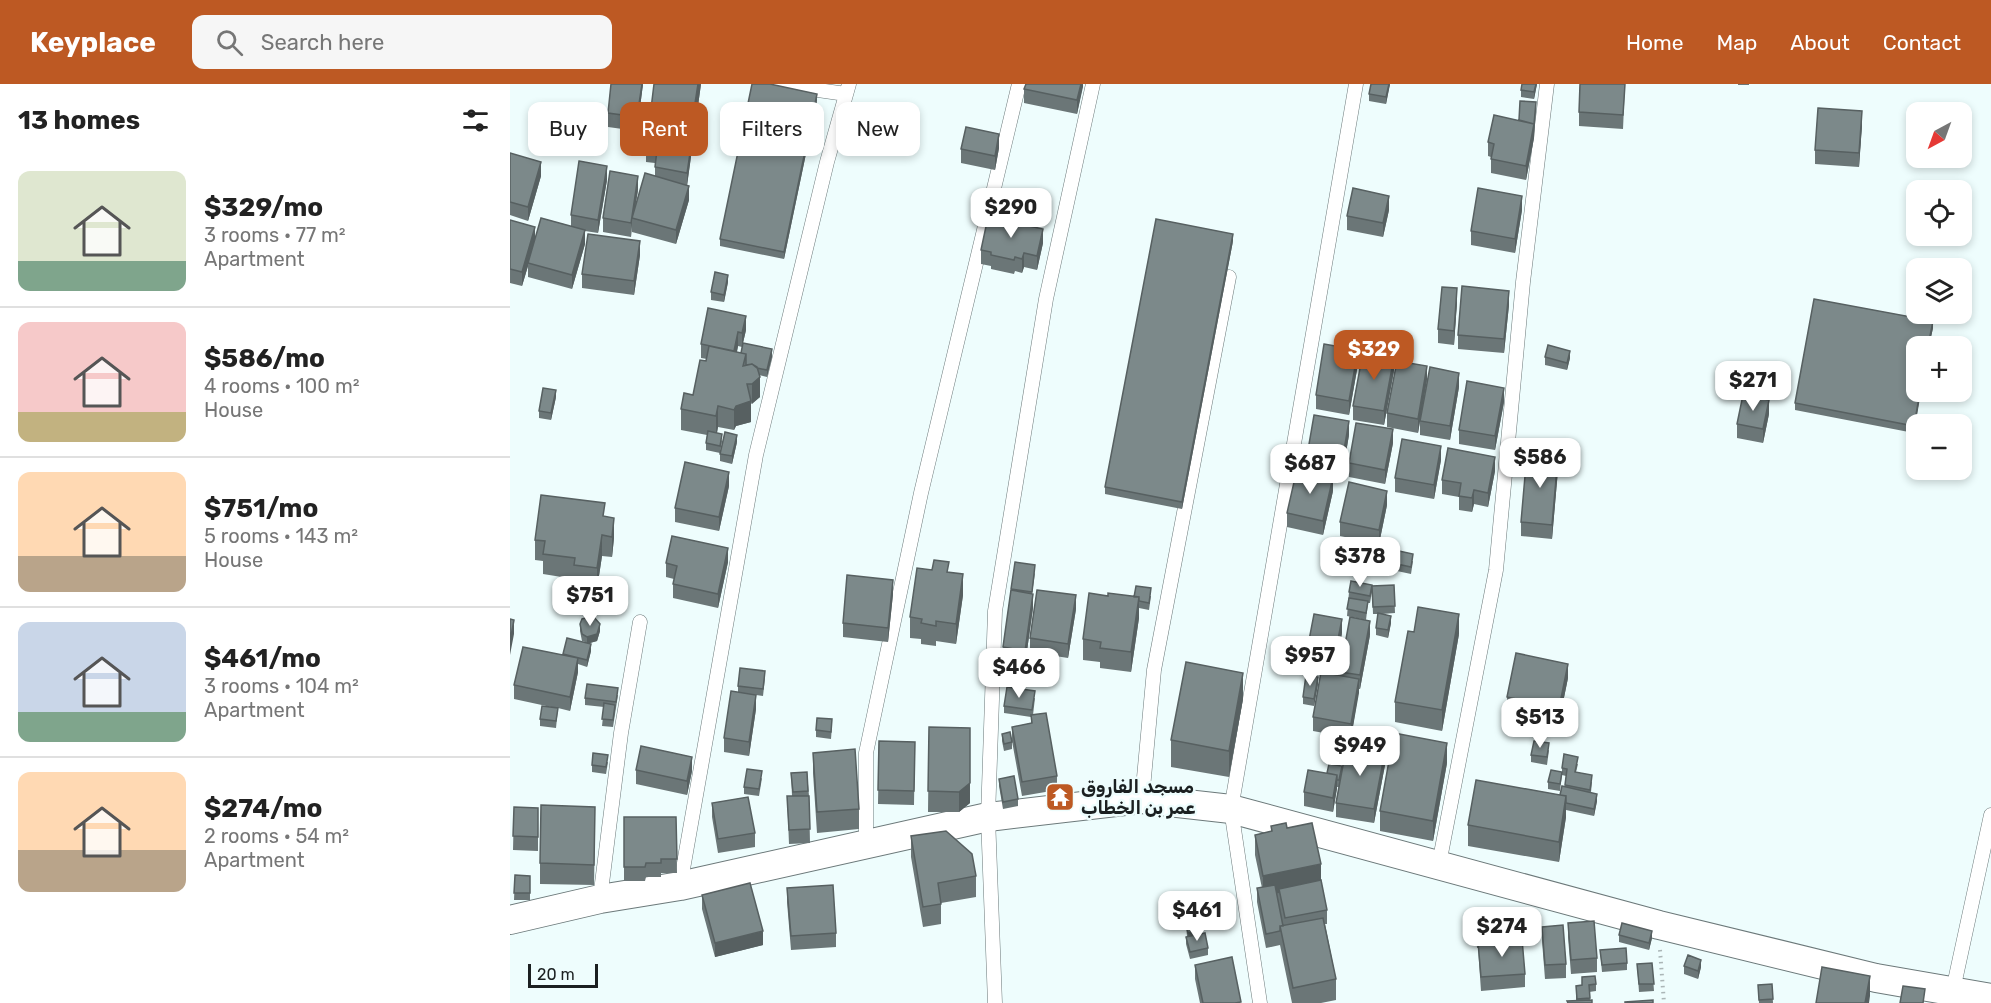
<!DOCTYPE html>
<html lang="en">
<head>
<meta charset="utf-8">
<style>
	:root { --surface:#fff; --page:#f6f6f6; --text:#222; --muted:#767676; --line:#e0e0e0; --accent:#bd5923 }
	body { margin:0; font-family:Rubik,"Noto Sans Arabic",sans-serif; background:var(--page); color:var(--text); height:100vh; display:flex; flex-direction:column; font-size:22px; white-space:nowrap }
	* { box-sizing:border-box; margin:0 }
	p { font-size:20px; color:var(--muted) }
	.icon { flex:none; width:33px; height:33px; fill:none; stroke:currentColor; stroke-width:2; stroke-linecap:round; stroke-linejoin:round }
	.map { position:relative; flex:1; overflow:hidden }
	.side { display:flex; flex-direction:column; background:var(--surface); width:510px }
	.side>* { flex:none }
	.guide { position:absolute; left:18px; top:18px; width:570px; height:54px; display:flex; gap:12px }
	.needle { width:39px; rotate:221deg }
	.tools { position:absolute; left:1396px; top:18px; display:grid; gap:12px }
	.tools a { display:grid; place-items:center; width:66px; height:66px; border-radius:12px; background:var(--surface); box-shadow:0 3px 9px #0003; font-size:30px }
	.scale { position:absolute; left:18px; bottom:15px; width:70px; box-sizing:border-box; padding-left:6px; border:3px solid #1b2021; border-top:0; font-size:16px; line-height:21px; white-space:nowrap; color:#1b2021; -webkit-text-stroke:4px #eefdfd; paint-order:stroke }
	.price { position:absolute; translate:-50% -51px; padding:0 14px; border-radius:12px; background:#fff; color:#222; font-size:20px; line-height:39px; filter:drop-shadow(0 2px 3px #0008) }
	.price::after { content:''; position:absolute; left:50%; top:36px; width:18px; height:14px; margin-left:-9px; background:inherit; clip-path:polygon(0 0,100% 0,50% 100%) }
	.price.current { background:var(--accent); color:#fff }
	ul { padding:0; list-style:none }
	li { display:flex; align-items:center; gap:18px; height:150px; padding:0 18px }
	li+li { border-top:2px solid var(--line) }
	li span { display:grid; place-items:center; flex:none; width:168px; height:120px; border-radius:12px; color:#555 }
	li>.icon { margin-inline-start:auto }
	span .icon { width:72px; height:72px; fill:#fffc; stroke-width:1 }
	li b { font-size:26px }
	h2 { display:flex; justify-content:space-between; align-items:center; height:72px; padding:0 18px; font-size:26px }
	.pill { padding:0 21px; border-radius:12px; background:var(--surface); box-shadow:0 3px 9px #0003; font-size:21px; line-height:54px }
	.pill.current { background:var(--accent); color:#fff }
	header { display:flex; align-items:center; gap:36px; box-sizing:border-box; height:84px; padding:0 30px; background:var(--accent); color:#fff }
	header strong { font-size:28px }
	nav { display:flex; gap:33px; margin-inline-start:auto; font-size:21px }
	.search { width:420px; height:54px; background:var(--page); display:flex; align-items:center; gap:15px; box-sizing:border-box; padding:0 21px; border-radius:12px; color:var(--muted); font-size:22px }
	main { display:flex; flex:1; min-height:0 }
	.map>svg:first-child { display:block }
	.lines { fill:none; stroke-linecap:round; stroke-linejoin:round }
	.lane-casing { stroke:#6c797a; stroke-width:15 }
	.street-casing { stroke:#6c797a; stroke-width:30 }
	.path { stroke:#abb6b7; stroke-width:4; stroke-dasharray:1.5 4.5; stroke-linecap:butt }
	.lane { stroke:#fff; stroke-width:14 }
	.street { stroke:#fff; stroke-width:28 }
	.wall { fill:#6b7677; fill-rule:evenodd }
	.shaded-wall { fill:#576061 }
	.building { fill:#7c898a; stroke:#576061; stroke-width:1.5 }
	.labels { text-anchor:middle; stroke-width:5; stroke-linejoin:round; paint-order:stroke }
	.poi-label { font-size:18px; font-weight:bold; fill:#1b2021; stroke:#eefdfd; text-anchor:start }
</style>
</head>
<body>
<header>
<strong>Keyplace</strong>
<div class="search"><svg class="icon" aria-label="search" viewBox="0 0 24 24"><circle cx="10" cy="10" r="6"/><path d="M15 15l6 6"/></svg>Search here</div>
<nav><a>Home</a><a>Map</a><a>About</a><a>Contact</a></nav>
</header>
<main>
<section class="side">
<h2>13 homes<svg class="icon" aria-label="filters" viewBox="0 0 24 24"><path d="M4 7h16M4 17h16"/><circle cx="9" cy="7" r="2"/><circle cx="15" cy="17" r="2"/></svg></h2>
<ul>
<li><span style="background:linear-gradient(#dfe7d0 75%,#7fa58c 0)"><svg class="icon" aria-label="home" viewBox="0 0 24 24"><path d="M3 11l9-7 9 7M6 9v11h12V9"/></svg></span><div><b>$329/mo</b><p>3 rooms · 77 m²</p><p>Apartment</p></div></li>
<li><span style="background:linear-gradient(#f6c9c9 75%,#c2b280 0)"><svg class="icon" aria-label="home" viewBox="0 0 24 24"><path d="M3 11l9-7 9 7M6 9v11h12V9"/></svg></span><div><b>$586/mo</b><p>4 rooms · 100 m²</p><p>House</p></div></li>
<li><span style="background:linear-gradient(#ffd9b3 70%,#b9a48a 0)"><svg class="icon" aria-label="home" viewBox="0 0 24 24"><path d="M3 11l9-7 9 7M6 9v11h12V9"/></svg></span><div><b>$751/mo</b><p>5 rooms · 143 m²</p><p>House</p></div></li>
<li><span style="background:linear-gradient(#c9d6e8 75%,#7fa58c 0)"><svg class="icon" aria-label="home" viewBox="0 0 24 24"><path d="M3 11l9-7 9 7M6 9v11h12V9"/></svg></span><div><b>$461/mo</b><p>3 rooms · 104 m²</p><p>Apartment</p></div></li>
<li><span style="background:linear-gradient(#ffd9b3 65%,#b9a48a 0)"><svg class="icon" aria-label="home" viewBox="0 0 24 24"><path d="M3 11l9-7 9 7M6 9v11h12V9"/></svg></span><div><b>$274/mo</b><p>2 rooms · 54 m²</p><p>Apartment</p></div></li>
</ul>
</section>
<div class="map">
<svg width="1481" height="919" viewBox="0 0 1481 919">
	<rect width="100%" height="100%" fill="#eefdfd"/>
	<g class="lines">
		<g class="lane-casing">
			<path id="lane" d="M266 0 336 10
				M632 715 644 586 719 193
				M356 760V669L411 409 509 0
				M929 780 986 486 1013 198 1037 0
				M170 802 246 371 317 78 339 0
				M90 815 111 649 130 538
				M1443 906 1481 731
				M485 919 478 733 485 527 536 215 583 0
				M750 919 721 725 846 0"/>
		</g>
		<g class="street-casing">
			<path id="street" d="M0 836 90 815 170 802 478 733 632 715 721 725 1149 841 1366 894 1481 914"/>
		</g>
		<path class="path" d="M1150 866 1154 919"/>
		<use href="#lane" class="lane"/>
		<use href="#street" class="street"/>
	</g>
	<path class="wall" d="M133 0 127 47 98 43V29Z
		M191 0 177 101 179 116 166 160 122 148V141L121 153 93 148V134L128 106 125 126 145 92V79L136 78V64L141 37V25Z
		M573 0 567 30 514 19V5Z
		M861 0H880L876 20 859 17V10Z
		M1027 0 1024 15 1011 13V6Z
		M1115 0 1113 45 1069 42V28Z
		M1228 0H1239V1H1228Z
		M307 17 274 175 210 162V155Z
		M1026 25 1024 54 1016 96 981 89V73L978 72V58L1009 36Z
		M1352 41 1349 83 1305 80V66Z
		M489 64 485 86 451 79V65Z
		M0 69 31 92 18 137 0 131Z
		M97 96 88 149 75 147V160L62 205 18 193V182L12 202 0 199V136L25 155 61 142V131Z
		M879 126 873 153 837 146V132Z
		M1012 126 1005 169 961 161V147Z
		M723 157 672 425 595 410V403Z
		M533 159 527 186 514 183 512 189 505 187 504 190 481 185V182L471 180V166Z
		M130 171 124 211 72 204V190Z
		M218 198 214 218 201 216V208Z
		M947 218 944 261 928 259V245Z
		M999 221 994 269 948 265V251Z
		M1423 244 1419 262H1407L1404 349 1285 326V319Z
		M236 246 233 259 262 273 257 293 249 291 250 313 241 320V338L226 342 224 346 208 343 207 349 212 357 210 369 196 366V359L197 351 171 346V325L183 311 196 277 197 275 191 274V260ZM228 262 232 263 231 269 227 268Z
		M1035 273 1060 274 1057 286 1035 281Z
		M848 280 839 331 806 325V311Z
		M884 287 874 341 843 336V322Z
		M917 296 908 349 877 343V329Z
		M949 303 940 356 910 351V337Z
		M46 313 41 336 29 334V327Z
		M994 318 985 366 949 360V346Z
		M1259 330 1253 359 1227 354V340Z
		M839 351 832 392 797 386V372Z
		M227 358 222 380 210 377V370Z
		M883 359 875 400 839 393V379Z
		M931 376 924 415 885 408V394Z
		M1048 386 1042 455 1011 452V438Z
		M985 387 978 423 964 420 962 428 949 426V413L932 410V396Z
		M219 402 209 447 165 438V424Z
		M823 407 813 451 777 443V429Z
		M877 421 869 460 830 452V438Z
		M95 433 104 454 102 473 92 472 87 505 64 501V495L33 490V477L25 476V456Z
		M903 477 901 490 887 487V480Z
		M218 478 208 524 163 514V500L164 495 156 493V479Z
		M439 488 453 511 446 560 426 557V562L411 560V555L400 554V533Z
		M525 489 522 510 523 524 515 581 493 577V563L501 505Z
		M884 501 885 529 872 530 881 539 878 554 866 551V544L868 530H863L862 502Z
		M839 508H862L860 519H858L856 536 837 532Z
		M383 510 378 558 333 553V539Z
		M598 512 624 513 641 512 639 526 629 524V534L621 588 590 584V578L573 576V555Z
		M566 525 558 574 520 568V554Z
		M70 540 90 547 87 557 79 559 81 567 77 583 68 580V588L60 627 48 624 46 644 30 642V635L41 623 4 615V601L53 571V570L75 558 72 557 70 547Z
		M832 549 829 565 831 580 829 592H830V588L860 551 850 605H849L841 654 803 647V633L811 589 796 586V572Z
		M949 550 932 647 885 638V618Z
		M255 594 253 612 246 611V625L239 672 214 668V654L228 608V602Z
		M1058 594 1049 638 997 627V613Z
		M808 600 804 622 793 620V613Z
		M108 611 103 643 92 642 94 623 75 621V614Z
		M525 614 523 631 547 692V706L512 712 502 657V643L521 639V633L494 629V622Z
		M733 615 719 693 661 683V656Z
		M322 642 321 655 306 653V646Z
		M419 643 460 644V719L449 728H418Z
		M492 650 502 658V665L494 667 492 657Z
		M369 657 405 658 404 721 368 720Z
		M1039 666 1037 681 1021 678V671Z
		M303 669 349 725V745L307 749 303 689Z
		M98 678 96 690 82 688V681Z
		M937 679 923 757 870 747V727Z
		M1068 680 1066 688 1082 698 1081 708 1087 717 1084 732 1056 726V733L1049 778 958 762V741L1050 711 1055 703 1056 692 1052 691 1050 707 1038 705V698L1052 688V684Z
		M875 681 864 739 826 733V719L829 703H827L823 728 794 722V708L817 689H832Z
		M126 686 182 687 177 711 126 700Z
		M297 688 299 712 300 759 279 760 277 712H282L281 689Z
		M252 694 249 712 234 710V703Z
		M489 695 508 715V722L493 725 489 702Z
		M202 719 245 749V763L208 769 202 733Z
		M4 723 28 724V767L3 766Z
		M114 733H166L167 789H151V793H136L135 797H114Z
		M761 742 777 744 811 796 817 826V840H815L826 895V916L811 919H782L770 861 756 864 747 818V804H752L745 771V751L761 747Z
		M85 743 84 801 30 800V779Z
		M401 752 466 792V813L431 819V840L413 843 401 773Z
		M5 791 20 792V816H4Z
		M277 804 326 849V863L281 866 277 818Z
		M192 811 253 861 205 873 192 825Z
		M672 820 685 832V838L689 850 698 864V871L680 875 676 860V853L677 852 676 841 675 842 672 827Z
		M988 837 990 857 1015 890V903L971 907 968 864H967L965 839Z
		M1058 839 1087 874V888L1061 890 1058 853Z
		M1032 843 1056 880V894L1035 895 1032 857Z
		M1109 851 1142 854 1139 866 1109 858Z
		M1090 866 1117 879V886L1092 888Z
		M1142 879 1144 907 1129 908 1127 880Z
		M685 881 731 919H690L685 895Z
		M1174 882 1191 883 1188 895 1174 890Z
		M1086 900V907L1079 908 1080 916 1066 917V902Z
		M1262 900 1263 919H1249L1248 901Z"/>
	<path class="shaded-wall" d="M132 0H133L127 47V33Z
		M188 0H191L177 102V89L183 46V32Z
		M571 0H573V3L567 30V16Z
		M879 0H880L876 20V13Z
		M1026 0H1027L1024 15V8Z
		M307 10V17L274 175V168Z
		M1026 18 1024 54 1016 96V82Z
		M1352 27V41L1349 83V69Z
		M489 50V64L485 86V72Z
		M31 78V92L18 137V123Z
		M97 82V96L88 149V136Z
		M128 92V106L123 134H122L121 153V139Z
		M179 102V116L166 160V146Z
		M879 112V126L873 153V139Z
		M1012 112V126L1005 169V155Z
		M25 143V157L18 179V182L12 202V188Z
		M533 145V159L527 186V172Z
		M75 146V160L62 205V191Z
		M723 150V157L672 425V418Z
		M130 157V171L124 211V197Z
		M514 169V183L512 189V175Z
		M218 191V198L214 218V211Z
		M947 204V218L944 261V247Z
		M999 207V221L994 269V255Z
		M236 232V246L232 263V249Z
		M1423 237V244L1419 262H1418Z
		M228 248V262L224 281V267Z
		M262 265V273L257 293V286Z
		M848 266V280L839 331V317Z
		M1060 267V274L1057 286V279Z
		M884 273V287L874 341V327Z
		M917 282V296L908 349V335Z
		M949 289V303L940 356V342Z
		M250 293V313L242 320V300Z
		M994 304V318L985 366V352Z
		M46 306V313L41 336V329Z
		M1410 308H1411L1404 349V342Z
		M1259 316V330L1253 359V345Z
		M241 317V338L226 342 224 346V326L226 322Z
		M208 322V343L206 353V332Z
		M839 337V351L832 392V378Z
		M883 345V359L875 400V386Z
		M227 351V358L222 380V372Z
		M931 362V376L924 415V401Z
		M1048 372V386L1042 455V441Z
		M985 373V387L978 423V409Z
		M219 388V402L209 447V433Z
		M823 393V407L813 451V437Z
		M964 406V420L962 428V414Z
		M877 407V421L869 460V446Z
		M104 434V454L102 473V453Z
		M92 451V472L87 505V484Z
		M218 464V478L208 524V510Z
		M453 490V511L446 560V540Z
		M383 496V510L378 558V544Z
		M523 510V524L515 581V567Z
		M566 511V525L558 574V560Z
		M629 513V534L621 588V568Z
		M949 530V550L932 647V626Z
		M881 532V539L878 554V546Z
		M832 535V549L826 579V565Z
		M4 536V550L0 571V557Z
		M860 537V551L850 605V591Z
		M90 540V547L87 557 77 560V553Z
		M81 560V567L77 583V576Z
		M831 566V580L829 593V579Z
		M68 574V588L60 627V613Z
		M1058 580V594L1049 638V624Z
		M733 589V615L719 693V667Z
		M808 593V600L804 622V615Z
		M849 595V609L841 654V640Z
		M246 611V625L239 672V658Z
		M937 659V679L923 757V737Z
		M875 667V681L864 739V725Z
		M182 673V687L177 711V697Z
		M827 691V705L823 728V714Z
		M460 699V719L449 728V708Z
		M1087 710V717L1084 732V725Z
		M1056 712V733L1049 778V758Z
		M811 780V801L769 805V809L753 812V792Z
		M689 846V853L678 856V849Z
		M253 847V861L205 873V859Z
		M1142 847V854L1139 866V859Z
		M1191 876V883L1188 895V887Z
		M1360 892V912L1359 919H1355Z"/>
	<path class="building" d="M101 0H132L127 33 98 29Z
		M144 0H188L183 32 141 25Z
		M242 0H260L307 10 274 168 210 155Z
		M516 0H571L567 16 514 5Z
		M861 0H879L876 13 859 10Z
		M1012 0H1026L1024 8 1011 6Z
		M1070 0H1115L1113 31 1069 28Z
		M1010 17 1026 18 1024 40 1009 36Z
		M1308 24 1352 27 1349 69 1305 66Z
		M984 31 1024 40 1016 82 981 75 984 60 978 58Z
		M140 37 184 43 177 89 145 83 147 66 136 64Z
		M456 43 489 50 485 72 451 65Z
		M0 69 31 78 18 123 0 118Z
		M69 77 97 82 88 136 61 131Z
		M100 87 128 92 121 139 93 134Z
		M135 89 179 102 166 146 122 134Z
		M843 104 879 112 873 139 837 132Z
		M968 104 1012 112 1005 155 961 147Z
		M478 133 533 145 527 172 514 169 512 175 505 173 504 176 481 171V168L471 166Z
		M31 134 75 146 62 191 18 179Z
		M646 135 723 150 672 418 595 403Z
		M0 136 25 143 12 188 0 185Z
		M78 150 130 157 124 197 72 190Z
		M205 188 218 191 214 211 201 208Z
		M952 202 999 207 994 255 948 251Z
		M932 203 947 204 944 247 928 245Z
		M1304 215 1423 237 1418 262H1407V308H1410L1404 342 1285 319Z
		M198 224 236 232 232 249 228 248 224 267 191 260Z
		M233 259 262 265 257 286 247 284 242 280 236 281V270L231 269Z
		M814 260 848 266 839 317 806 311Z
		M1038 261 1060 267 1057 279 1035 273Z
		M199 262 236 270 233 282 242 280 247 283 250 293 242 300H237L241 317 226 322 224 326 208 322 206 332 171 325 174 309 183 311 190 276 196 277Z
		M853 268 884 273 874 327 843 322Z
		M887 277 917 282 908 335 877 329Z
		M920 283 949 289 940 342 910 337Z
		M957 297 994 304 985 352 949 346Z
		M33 304 46 306 41 329 29 327Z
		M1233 311 1259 316 1253 345 1227 340Z
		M804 331 839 337 832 378 797 372Z
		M846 339 883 345 875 386 839 379Z
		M198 347 212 350 210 362 196 359Z
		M215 348 227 351 222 372 210 370Z
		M892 355 931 362 924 401 885 394Z
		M938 364 985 373 978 409 964 406 962 414 949 412 951 399 932 396Z
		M1017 369 1048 372 1042 441 1011 438Z
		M175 378 219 388 209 433 165 424Z
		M787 385 823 393 813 437 777 429Z
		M839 398 877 407 869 446 830 438Z
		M31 411 95 419 93 432 104 434 102 453 92 451 87 484 64 481 65 474 33 470 35 457 25 456Z
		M162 452 218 464 208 510 163 500 167 482 156 479Z
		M889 467 903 470 901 483 887 480Z
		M424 476 439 478 437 488 453 490 446 540 426 537V542L411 539 412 535 400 533 407 484 422 486Z
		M505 478 525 481 522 508 501 505Z
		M337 491 383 496 378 544 333 539Z
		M841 497 862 501 860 512 839 508Z
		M884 501 885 522 863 523 862 502Z
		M626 502 641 504 639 519 629 517V513H624Z
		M501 506 523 510 515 567 493 563Z
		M527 506 566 511 558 560 520 554Z
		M579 509 598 512V509L629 513 621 568 590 564 591 558 573 555Z
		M839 514 858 517 856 529 837 525Z
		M908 523 949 530 932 626 885 618 898 547 904 548Z
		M868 529 881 532 878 546 866 544Z
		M804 530 832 535 826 565 831 566 829 579 796 572Z
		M83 532 90 540 87 550 77 553 72 550 70 540 72 535Z
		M840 533 860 537 850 591 830 588Z
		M0 535 4 536 0 557Z
		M57 554 81 560 77 576 53 570Z
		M13 563 68 574 60 613 4 601Z
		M1006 569 1058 580 1049 624 997 613Z
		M676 578 733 589 719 667 661 656Z
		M230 584 255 587 253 605 228 602Z
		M811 588 849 595 841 640 803 633Z
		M796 591 808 593 804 615 793 613Z
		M77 600 108 604 106 618 75 614Z
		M497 603 525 607 522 626 494 622Z
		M221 607 246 611 239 658 214 654Z
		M94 619 105 621 103 636 92 635Z
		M32 622 48 624 46 637 30 635Z
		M536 629 547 692 512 698 502 643 522 639 521 631Z
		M307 634 322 635 321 648 306 646Z
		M419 643 460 644V699L449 708 418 707Z
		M500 648 502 658 494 660 492 650Z
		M884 649 937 659 923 737 870 727Z
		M369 657 405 658 404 707 368 706Z
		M1024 657 1039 659 1037 673 1021 671Z
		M837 660 875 667 864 725 826 719Z
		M131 662 182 673 177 697 126 686Z
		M345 665 349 725 307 728 303 669Z
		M83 669 98 671 96 683 82 681Z
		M1054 670 1068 673 1065 688 1082 691 1080 706 1055 701 1057 685 1052 684Z
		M819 680 832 682 829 696H827V691L817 689Z
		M237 685 252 687 249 705 234 703Z
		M798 686 827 691 823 714 794 708Z
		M1041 686 1052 688 1050 700 1038 698Z
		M297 688 298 707 283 708 281 689Z
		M504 692 508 715 493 718 489 695Z
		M966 696 1056 712 1049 758 958 741Z
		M1052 702 1087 710 1084 725 1056 719V712L1050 711Z
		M277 712H299L300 745 279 746Z
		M238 713 245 749 208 755 202 719Z
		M31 721 85 723 84 781 30 779Z
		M4 723 28 724V753L3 752Z
		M114 733H166L167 775H151V779H136L135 783H114Z
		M776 739 777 744 802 739 811 780 753 792 745 751 762 747 761 742Z
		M436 747 462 770 466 792 428 799 431 820 413 823 401 752Z
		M5 791 20 792V809H4Z
		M811 796 817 826 775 834 769 805Z
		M240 799 253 847 205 859 192 811Z
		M323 801 326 849 281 852 277 804Z
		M765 801 773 842H770V847L756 850 747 804Z
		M682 818 685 832 675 834 672 820Z
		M813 834 826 895 783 904 770 842Z
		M687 837 689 846 678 849 676 839Z
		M988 837 990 855 967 857 965 839Z
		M1084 837 1087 874 1061 876 1058 839Z
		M1112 839 1142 847 1139 859 1109 851Z
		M1053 841 1056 880 1035 881 1032 843Z
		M695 849 698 864 680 868 676 853Z
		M1012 855 1015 890 971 893 968 858Z
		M1116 864 1117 879 1092 881 1090 866Z
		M1178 871 1191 876 1188 887 1174 882Z
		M722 873 731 918 725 919H693L685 881Z
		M1142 879 1144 900H1129L1127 880Z
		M1312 883 1360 892 1355 919H1306Z
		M1085 892 1086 900 1079 901 1080 914 1067 915 1066 902 1072 901V893Z
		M1262 900 1263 915 1249 916 1248 901Z
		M1393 902 1415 905 1413 919H1390Z
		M1082 916V919H1058L1057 917Z
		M1143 916V919H1115V918Z"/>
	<defs>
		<g id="temple-square" transform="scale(1.5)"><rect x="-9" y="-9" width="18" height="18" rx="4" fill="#bd5923" stroke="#eefdfd"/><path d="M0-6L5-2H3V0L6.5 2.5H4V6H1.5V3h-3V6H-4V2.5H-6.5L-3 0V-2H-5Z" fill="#fff"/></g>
	</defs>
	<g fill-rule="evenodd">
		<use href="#temple-square" x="550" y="713"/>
	</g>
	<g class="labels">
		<g class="poi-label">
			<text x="571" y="709">مسجد الفاروق<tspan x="571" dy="21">عمر بن الخطاب</tspan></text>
		</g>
	</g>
</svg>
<div class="tools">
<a><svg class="needle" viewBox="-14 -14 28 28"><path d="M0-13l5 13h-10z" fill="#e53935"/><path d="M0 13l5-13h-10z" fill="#767676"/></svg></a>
<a><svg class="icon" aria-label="locate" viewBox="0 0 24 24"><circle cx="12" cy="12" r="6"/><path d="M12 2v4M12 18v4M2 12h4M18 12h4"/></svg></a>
<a><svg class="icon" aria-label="layers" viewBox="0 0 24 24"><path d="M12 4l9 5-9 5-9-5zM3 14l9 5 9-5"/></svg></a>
<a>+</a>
<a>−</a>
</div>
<div class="scale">20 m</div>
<b class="price" style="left:501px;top:155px">$290</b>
<b class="price current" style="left:864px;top:297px">$329</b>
<b class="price" style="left:1243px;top:328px">$271</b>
<b class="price" style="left:1030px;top:405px">$586</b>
<b class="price" style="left:800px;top:411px">$687</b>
<b class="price" style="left:850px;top:504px">$378</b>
<b class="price" style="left:80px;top:543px">$751</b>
<b class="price" style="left:800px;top:603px">$957</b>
<b class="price" style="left:509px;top:615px">$466</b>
<b class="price" style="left:1030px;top:665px">$513</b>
<b class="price" style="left:850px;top:693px">$949</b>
<b class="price" style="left:687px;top:858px">$461</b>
<b class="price" style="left:992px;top:874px">$274</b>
<div class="guide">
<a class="pill">Buy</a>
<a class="pill current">Rent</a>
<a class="pill">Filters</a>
<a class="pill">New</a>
</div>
</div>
</main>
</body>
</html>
